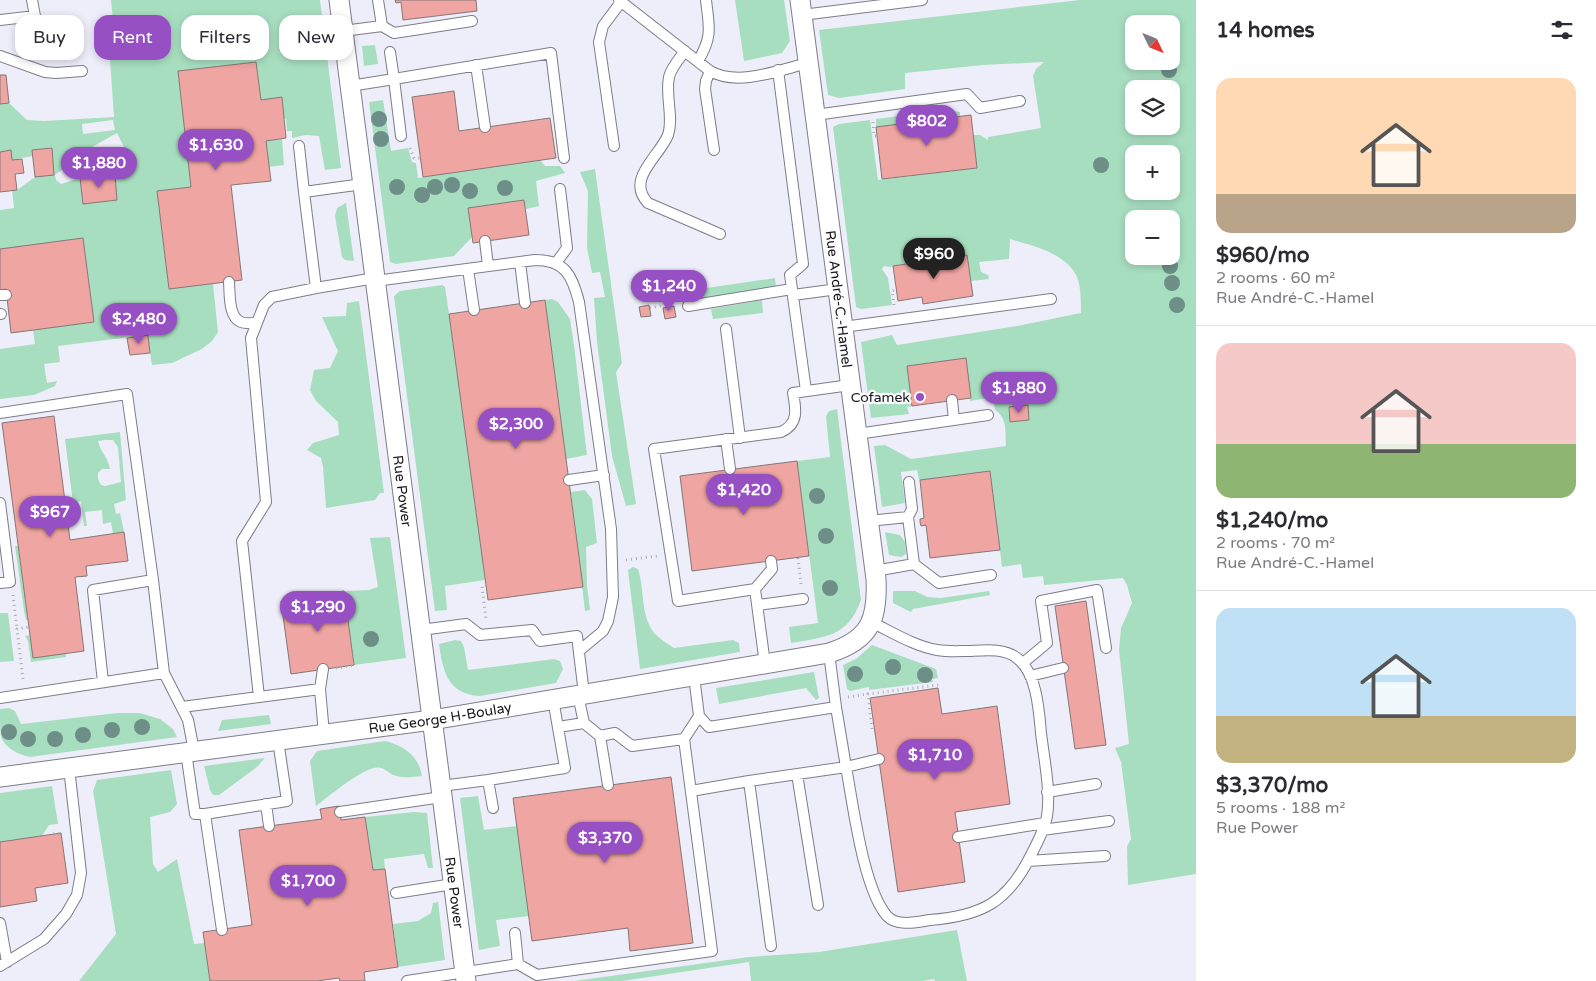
<!DOCTYPE html>
<html lang="en">
<head>
<meta charset="utf-8">
<style>
	:root { --surface:#fff; --page:#f2f2f3; --text:#2b2b33; --muted:#7c7c81; --line:#e1e1e2; --accent:#9750c4 }
	body { margin:0; font-family:"Varela Round",sans-serif; background:var(--page); color:var(--text); height:100vh; display:flex; flex-direction:column; font-size:19px; white-space:nowrap }
	* { box-sizing:border-box; margin:0 }
	p { font-size:16px; color:var(--muted) }
	.icon { flex:none; width:28px; height:28px; fill:none; stroke:currentColor; stroke-width:2; stroke-linecap:round; stroke-linejoin:round }
	.map { position:relative; flex:1; overflow:hidden }
	.drawer { display:flex; flex-direction:column; background:var(--surface); width:400px }
	.drawer>* { flex:none }
	.top-card { position:absolute; left:15px; top:15px; width:475px; height:45px; display:flex; gap:10px }
	.needle { width:32px; rotate:133deg }
	.controls { position:absolute; left:1125px; top:15px; display:grid; gap:10px }
	.controls a { display:grid; place-items:center; width:55px; height:55px; border-radius:10px; background:var(--surface); box-shadow:0 2px 8px #0003; font-size:25px }
	.price { position:absolute; translate:-50% -42px; padding:0 11px; border-radius:18px; background:var(--accent); color:#fff; font-size:16px; line-height:32px; filter:drop-shadow(0 1px 2px #0008) }
	.price::after { content:''; position:absolute; left:50%; top:30px; width:15px; height:11px; margin-left:-8px; background:inherit; clip-path:polygon(0 0,100% 0,50% 100%) }
	.price.active { background:#222; color:#fff }
	ul { padding:0; list-style:none }
	li { display:grid; align-content:center; gap:10px; height:265px; padding:0 20px }
	li+li { border-top:1px solid var(--line) }
	li span { display:grid; place-items:center; height:155px; border-radius:15px; color:#555 }
	li>.icon { margin-inline-start:auto }
	span .icon { width:90px; height:90px; fill:#fffc; stroke-width:1 }
	li b { font-size:21px }
	h2 { display:flex; justify-content:space-between; align-items:center; height:60px; padding:0 20px; font-size:21px }
	.tag { padding:0 18px; border-radius:15px; background:var(--surface); box-shadow:0 2px 8px #0003; font-size:18px; line-height:45px }
	.tag.active { background:var(--accent); color:#fff }
	main { display:flex; flex:1; min-height:0 }
	.map>svg:first-child { display:block }
	.green { fill:#a8dec0; fill-rule:evenodd }
	.building { fill:#efa5a2; stroke:#857777 }
	.lines { fill:none; stroke-linecap:round; stroke-linejoin:round }
	.service-casing { stroke:#7d7d88; stroke-width:12 }
	.minor-casing { stroke:#7d7d88; stroke-width:21 }
	.path { stroke:#aaabb4; stroke-width:3; stroke-dasharray:1 4; stroke-linecap:butt }
	.service { stroke:#fff; stroke-width:10 }
	.minor { stroke:#fff; stroke-width:19 }
	.tree { fill:#6d8f87 }
	.poi-dot { fill:#9750c4; stroke:#fcfcfe; stroke-width:2 }
	.labels { text-anchor:middle; stroke-width:4.5; stroke-linejoin:round; paint-order:stroke }
	.street-label { font-size:14px; fill:#17171b; stroke:#fcfcfe }
	.poi-label { font-size:14px; fill:#17171b; stroke:#fcfcfe; text-anchor:end }
</style>
</head>
<body>
<main>
<div class="map">
<svg width="1196" height="981" viewBox="0 0 1196 981">
	<rect width="100%" height="100%" fill="#edeefa"/>
	<path class="green" d="M111 0H320L341 168 325 170 319 136 306 135 292 138V131H287L286 119 284 118 282 97 261 100 256 62 178 71 191 187 157 191 169 289 213 284 218 332 212 341 202 349 172 363 152 365 147 335 58 346 60 362 44 364 47 383 57 381 55 386 34 395 0 399V349L35 344 33 330 94 322 83 238 0 249V210L14 208 12 190H17L35 177 54 174 52 148 32 150 33 156 12 160 11 150 0 152V104L9 103 27 120 44 121 114 117 108 32 113 20ZM113 120 115 130 83 134 82 124ZM117 133 126 151 129 170 115 175 117 200 83 203 80 178 61 184 56 180 55 175 92 147Z
		M735 0H784L790 41 782 53 744 61Z
		M1080 0H1196V874L1128 885 1127 846 1131 839 1121 762 1115 748 1129 744 1119 650 1121 628 1132 603 1127 585 1123 578 1044 585 1043 576 1023 578 1021 564 1002 567 990 471 919 480 917 470 901 472 905 503 882 507 874 446 885 445 911 459 1006 446C1005 433 1008 418 995 410L993 397 970 401 965 358 908 366 912 406 907 407 909 414 871 418 861 342 892 335 897 345 1017 326 1081 313C1081 303 1081 287 1077 277 1066 253 1033 246 1010 239L1009 259 979 262 981 272 988 275 989 279 971 281 967 255 889 267 884 266 882 269 888 278 892 305 861 309 856 307 833 127 839 124 870 120 878 180 977 168 973 135H980L988 140V137L1041 128 1033 76 1036 69 1044 62 983 65 905 73V89L839 98 828 95 819 30ZM1134 24H1171V61H1134ZM1134 89H1171V126H1134ZM1134 154H1171V191H1134ZM1134 219H1171V256H1134ZM1027 406 1029 420 1010 422 1009 408Z
		M375 45 378 64 364 66 362 46Z
		M383 100 391 151 408 148 412 162 416 163 418 178 540 160 545 166H560L565 173 536 181 539 206 526 209 524 200 468 208 472 237 454 256 396 264 390 262 369 102Z
		M947 110 960 112V116L876 127V119Z
		M282 139 284 165 269 167 266 141Z
		M595 169 622 363 616 372 636 504 626 506 612 456 597 342 594 298 605 297 600 272 592 273 587 248 588 191 580 172Z
		M346 203 354 261 345 260 342 257 335 216 337 208Z
		M775 278 776 287 686 301 685 295 654 300 653 296Z
		M442 285 445 287 449 314 485 580 445 586 447 610 435 611 394 296 400 291Z
		M552 299 558 302 570 319 574 345 587 455 566 459 545 300Z
		M762 300 763 313 713 319 711 309Z
		M359 301 384 493H380L375 500 326 508 323 467 321 458 307 450 313 443 339 435 338 422 316 401 310 390 314 370 330 368 338 351 322 317 346 316 347 303Z
		M837 409 861 600C848 637 825 637 791 643L789 627 818 623 797 461 830 457 826 416 829 411Z
		M120 432 126 500 114 504 116 514 120 513 124 532 113 534 111 522 103 524 102 510 85 512 87 526H84L81 501 73 503 65 439ZM105 440H113L118 447 121 482 105 486 101 485 98 479V473L102 469H110C108 457 101 453 98 441Z
		M585 490 592 499 597 543 586 547 587 586 590 610 585 611 571 492Z
		M885 532 900 535 905 542 906 554 901 557 889 555Z
		M390 537 406 658 354 665 344 591 369 590 378 587 370 538Z
		M15 546H18L28 620H26L24 611Z
		M633 567 638 569C645 590 640 616 655 634 660 639 668 644 674 648L733 640 739 643 740 652 640 669 628 570Z
		M893 591H915L927 597 941 598 989 591 990 595 913 609 911 612 893 603Z
		M0 613H8L14 661 0 662Z
		M30 635 33 657 66 653V657L31 662 28 641 25 636Z
		M455 640 461 641 464 647 468 670 554 659 560 661 563 669 556 683 480 696C447 694 443 671 439 644Z
		M872 645 936 669 938 678 932 679 933 682 869 690V687L850 691 847 689 843 665 856 659Z
		M814 672 819 698 816 700 806 688 719 704 716 688Z
		M9 708 15 711 21 724 118 713H140L160 719 173 729 177 737 30 757C19 755 5 748 1 737 0 730 0 717 0 709Z
		M269 715 271 724 218 731 222 720Z
		M385 741C403 745 419 756 422 776 411 777 401 779 391 774 388 772 385 769 381 768 368 763 328 797 316 806L310 761 317 751Z
		M265 758 257 767 219 795H213L210 790 204 766Z
		M171 770 177 804 170 812 150 817 153 864 158 872 177 859 194 944 205 943 210 981H79L116 934 93 791 97 780Z
		M52 786 58 824 49 825 42 836 0 842V793Z
		M478 796 484 830 517 826 529 916 496 920 500 946 479 950 460 798Z
		M414 812 427 813 433 868H428L424 854 384 859 385 869 373 870 365 817Z
		M438 902 445 960 398 967 393 924 418 921 431 913 433 903Z
		M957 930 967 981H935L934 979 922 981H751L749 962 622 981H574L749 957 819 952Z"/>
	<path class="building" d="M395 0H476L477 11 403 20 401 2 396 3Z
		M256 62 261 100 282 97 286 138 266 141 271 181 231 185 242 280 169 289 157 191 191 187 178 71Z
		M0 75H6L9 103 0 104Z
		M454 91 459 131 550 118 556 158 423 177 412 97Z
		M971 115 977 168 882 179 876 127Z
		M52 148 54 175 35 177 32 150Z
		M11 150 12 160 22 159 24 173 15 174 17 190 0 192V152Z
		M126 156 129 168 111 172 108 159Z
		M115 175 117 200 83 204 80 178Z
		M524 200 529 235 473 243 468 208Z
		M83 238 94 322 11 333 6 289 0 290V249Z
		M967 255 973 296 923 304 922 297 898 301 893 266Z
		M545 300 583 587 488 600 449 314Z
		M649 305 651 316 641 317 639 307Z
		M674 306 676 317 665 319 663 308Z
		M148 335 150 353 130 355 127 338Z
		M966 358 971 398 912 406 907 366Z
		M1028 405 1029 420 1010 422 1009 407Z
		M54 416 70 540 124 532 128 561 86 566 87 576 75 577 84 651 33 658 2 423Z
		M797 461 809 556 692 571 680 476Z
		M990 471 1000 550 930 558 926 525 921 526 920 522V519L924 518 920 480Z
		M344 591 354 665 291 674 281 601Z
		M1086 601 1106 745 1075 749 1055 606Z
		M938 688 942 714 997 706 1010 804 955 812 965 882 898 892 870 698Z
		M671 777 693 943 630 951 628 928 532 941 513 798Z
		M339 806 341 820 365 817 373 870 385 869 398 967 364 972 365 981H340L339 978 317 981H210L203 932 252 925 239 830 322 819 320 809Z
		M61 833 68 883 35 888 37 901 0 907V842Z"/>
	<g class="lines">
		<g class="service-casing">
			<path id="service" d="M619 0 710 71C738 87 779 70 808 63
				M802 15 922 0
				M0 20 35 16 32 0
				M382 26 394 33 472 21
				M343 31 382 26 378 0
				M685 51C679 59 671 68 669 77 665 97 674 117 668 135 660 156 625 179 648 203L720 234
				M390 52 394 79 551 53 564 158
				M0 56 45 72 56 73 82 71
				M698 61C713 36 709 27 706 0
				M476 65 485 127
				M778 70 803 264 790 275 792 289
				M710 71 706 81 705 89 714 150
				M350 86 394 79 401 136
				M815 115 967 94 980 108 1020 101
				M299 146 304 192
				M614 146 599 42 603 26 621 2
				M363 184 304 192 316 288 375 278
				M485 241 488 266
				M520 262 525 303
				M556 263 567 248 560 189
				M468 269 474 310
				M375 281 535 260C565 260 572 275 579 302L611 529 613 597 608 621 603 631 579 651
				M229 282C230 293 228 317 241 322 245 324 252 323 257 323
				M0 295H6
				M793 295 838 289
				M688 306 792 289 806 391
				M0 314H1
				M843 327 1051 299
				M726 329 740 438
				M952 400 954 420
				M0 413 127 394 153 580
				M857 434 988 415
				M726 439 730 469
				M569 480 604 475
				M0 503 10 582 0 583
				M908 517 912 509 909 482
				M868 521 908 517 914 564 875 571
				M914 564 939 583 991 575
				M755 589 772 569 771 561
				M758 605 803 599
				M871 622C892 632 914 646 937 650 948 652 960 651 971 651 986 650 1006 648 1018 659 1037 674 1039 711 1041 733 1044 759 1051 791 1047 816 1045 829 1037 843 1031 855 1008 902 982 916 930 920 917 922 897 927 887 916 863 888 853 804 846 767L879 759
				M421 630 466 624 480 635 532 630 540 641 577 636 584 694
				M1023 663 1047 643 1041 601 1097 590 1106 648
				M765 664 755 589 678 601 654 449 781 432C799 424 796 409 793 393L850 385
				M164 673 188 720 194 751
				M694 676 699 716 709 727 836 707 829 653
				M1030 676 1063 668
				M320 689 323 669
				M578 695 584 723 600 736 608 785
				M259 697 320 689 324 734
				M0 698 164 673 153 580 93 590 103 682
				M182 707 259 697 242 541 266 502 251 338 264 305 272 297 316 288
				M558 727 584 723
				M600 736 615 733 632 746 684 739
				M186 752 195 814H205L287 801 278 740
				M797 774 818 905
				M488 780 565 768 553 699
				M749 781 846 767 836 707
				M441 786 488 780 493 808
				M691 791 749 781 771 946
				M1047 792 1096 784
				M266 804 269 826
				M340 812 442 797
				M205 814 222 930
				M1042 830 1109 821
				M958 837 1045 823
				M1028 861 1105 856
				M396 893 453 884
				M0 923 7 962
				M518 964 537 975 712 951 684 739 699 716
				M0 966 44 939 66 914 77 895 81 873 69 768
				M407 981 518 964 515 933"/>
		</g>
		<g class="minor-casing">
			<g id="minor">
				<path id="s1" d="M339 0 466 981"/>
				<path id="s2" d="M0 777 432 720 829 653C870 640 878 620 876 579L800 0"/>
			</g>
		</g>
		<path class="path" d="M873 122 874 136H877
			M410 148 414 158H420
			M894 305 892 291 897 289
			M650 308 673 303
			M798 558 801 584
			M626 560 657 556
			M486 585 482 586 486 619
			M13 595 17 629
			M336 668 354 665 352 653
			M23 679 17 629 29 627
			M848 697 868 694
			M872 729 868 694 938 685
			M53 834 63 833"/>
		<use href="#service" class="service"/>
		<use href="#minor" class="minor"/>
	</g>
	<g class="tree">
		<circle cx="1169" cy="70" r="8"/>
		<circle cx="379" cy="119" r="8"/>
		<circle cx="381" cy="139" r="8"/>
		<circle cx="1101" cy="165" r="8"/>
		<circle cx="452" cy="185" r="8"/>
		<circle cx="397" cy="187" r="8"/>
		<circle cx="435" cy="187" r="8"/>
		<circle cx="505" cy="188" r="8"/>
		<circle cx="470" cy="191" r="8"/>
		<circle cx="422" cy="195" r="8"/>
		<circle cx="1170" cy="266" r="8"/>
		<circle cx="1172" cy="283" r="8"/>
		<circle cx="1177" cy="305" r="8"/>
		<circle cx="817" cy="496" r="8"/>
		<circle cx="826" cy="536" r="8"/>
		<circle cx="830" cy="588" r="8"/>
		<circle cx="371" cy="639" r="8"/>
		<circle cx="893" cy="667" r="8"/>
		<circle cx="855" cy="674" r="8"/>
		<circle cx="925" cy="675" r="8"/>
		<circle cx="142" cy="727" r="8"/>
		<circle cx="112" cy="730" r="8"/>
		<circle cx="9" cy="732" r="8"/>
		<circle cx="83" cy="735" r="8"/>
		<circle cx="28" cy="739" r="8"/>
		<circle cx="55" cy="739" r="8"/>
	</g>
	<circle class="poi-dot" cx="920" cy="397" r="5"/>
	<g class="labels">
		<g class="street-label">
			<text transform="translate(839 299) rotate(83)" y="5">Rue André-C.-Hamel</text>
			<text dy="5" stroke="none"><textPath href="#s1" startOffset="495">Rue Power</textPath></text>
			<text dy="5" stroke="none"><textPath href="#s2" startOffset="444">Rue George H-Boulay</textPath></text>
			<text dy="5" stroke="none"><textPath href="#s1" startOffset="900">Rue Power</textPath></text>
		</g>
		<g class="poi-label">
			<text x="910" y="402">Cofamek</text>
		</g>
	</g>
</svg>
<div class="controls">
<a><svg class="needle" viewBox="-14 -14 28 28"><path d="M0-13l5 13h-10z" fill="#e53935"/><path d="M0 13l5-13h-10z" fill="#7c7c81"/></svg></a>
<a><svg class="icon" aria-label="layers" viewBox="0 0 24 24"><path d="M12 4l9 5-9 5-9-5zM3 14l9 5 9-5"/></svg></a>
<a>+</a>
<a>−</a>
</div>
<b class="price" style="left:927px;top:147px">$802</b>
<b class="price" style="left:216px;top:171px">$1,630</b>
<b class="price" style="left:99px;top:189px">$1,880</b>
<b class="price active" style="left:934px;top:280px">$960</b>
<b class="price" style="left:669px;top:312px">$1,240</b>
<b class="price" style="left:139px;top:345px">$2,480</b>
<b class="price" style="left:1019px;top:414px">$1,880</b>
<b class="price" style="left:516px;top:450px">$2,300</b>
<b class="price" style="left:744px;top:516px">$1,420</b>
<b class="price" style="left:50px;top:538px">$967</b>
<b class="price" style="left:318px;top:633px">$1,290</b>
<b class="price" style="left:935px;top:781px">$1,710</b>
<b class="price" style="left:605px;top:864px">$3,370</b>
<b class="price" style="left:308px;top:907px">$1,700</b>
<div class="top-card">
<a class="tag">Buy</a>
<a class="tag active">Rent</a>
<a class="tag">Filters</a>
<a class="tag">New</a>
</div>
</div>
<section class="drawer">
<h2>14 homes<svg class="icon" aria-label="filters" viewBox="0 0 24 24"><path d="M4 7h16M4 17h16"/><circle cx="9" cy="7" r="2"/><circle cx="15" cy="17" r="2"/></svg></h2>
<ul>
<li><span style="background:linear-gradient(#ffd9b3 75%,#b9a48a 0)"><svg class="icon" aria-label="home" viewBox="0 0 24 24"><path d="M3 11l9-7 9 7M6 9v11h12V9"/></svg></span><div><b>$960/mo</b><p>2 rooms · 60 m²</p><p>Rue André-C.-Hamel</p></div></li>
<li><span style="background:linear-gradient(#f6c9c9 65%,#8fb573 0)"><svg class="icon" aria-label="home" viewBox="0 0 24 24"><path d="M3 11l9-7 9 7M6 9v11h12V9"/></svg></span><div><b>$1,240/mo</b><p>2 rooms · 70 m²</p><p>Rue André-C.-Hamel</p></div></li>
<li><span style="background:linear-gradient(#bfe0f5 70%,#c2b280 0)"><svg class="icon" aria-label="home" viewBox="0 0 24 24"><path d="M3 11l9-7 9 7M6 9v11h12V9"/></svg></span><div><b>$3,370/mo</b><p>5 rooms · 188 m²</p><p>Rue Power</p></div></li>
</ul>
</section>
</main>
</body>
</html>
